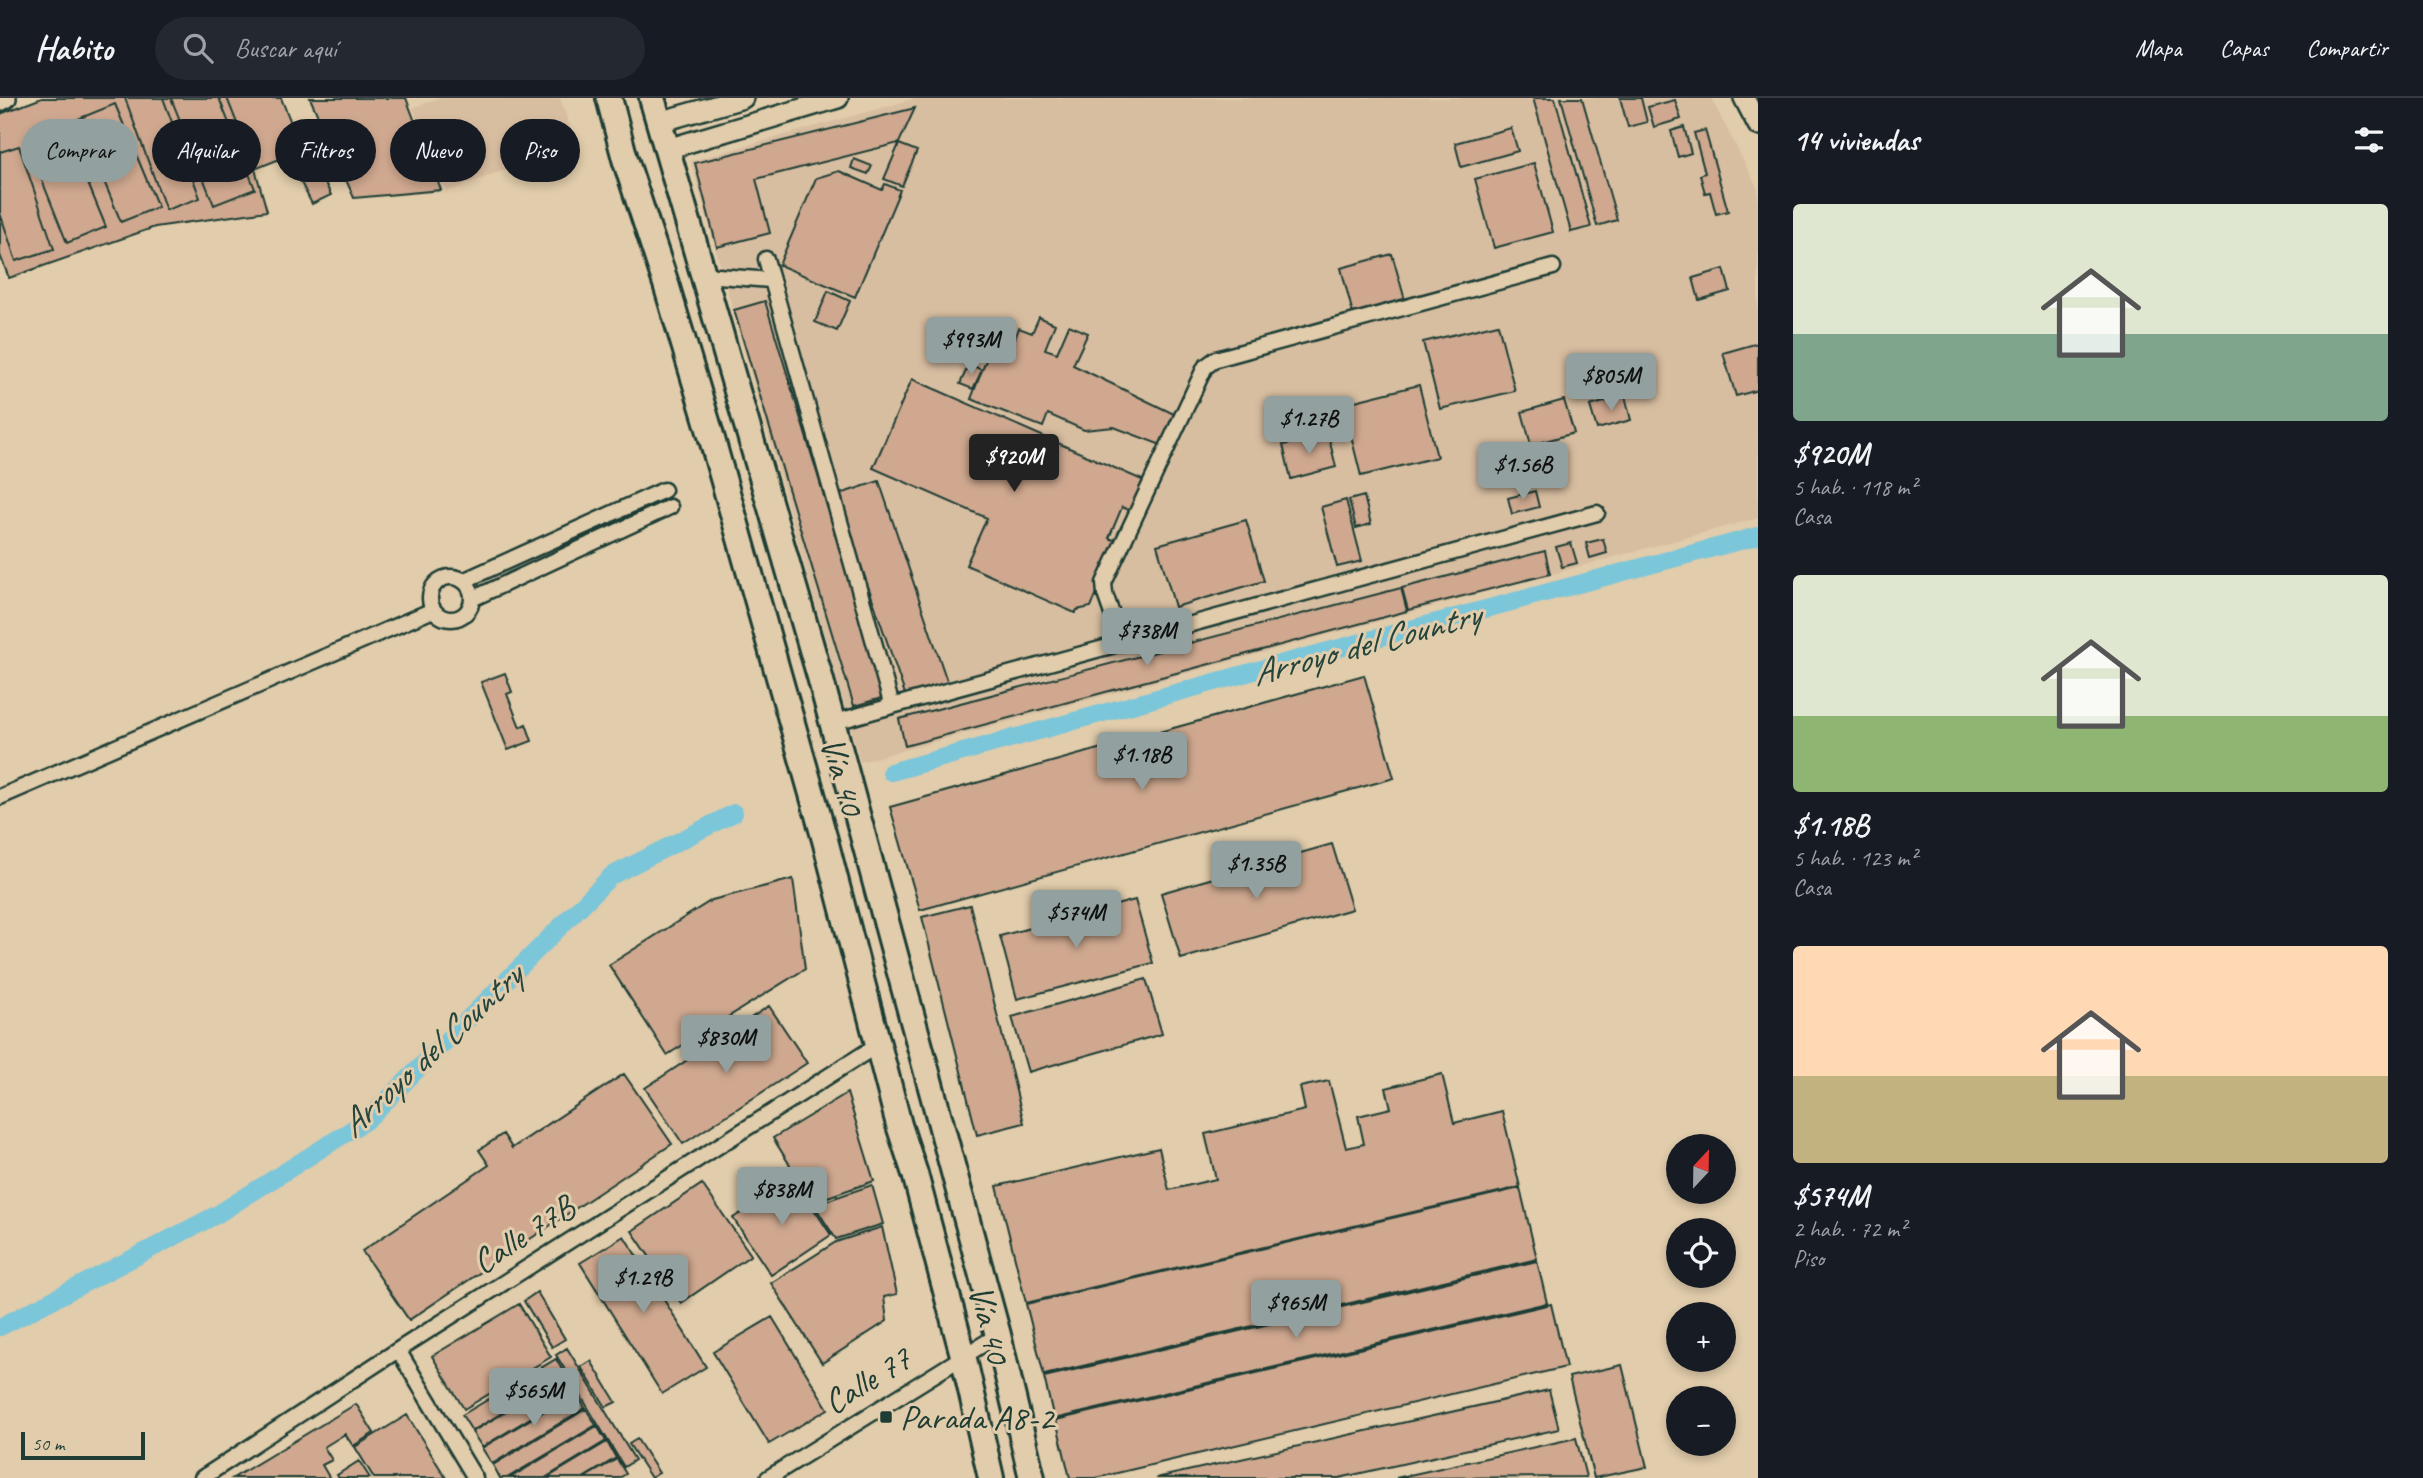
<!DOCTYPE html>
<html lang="es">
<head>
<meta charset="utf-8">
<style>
	:root { --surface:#171b24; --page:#242831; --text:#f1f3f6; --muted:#9ea1a6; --line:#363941; --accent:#92a19f }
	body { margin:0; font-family:Caveat,sans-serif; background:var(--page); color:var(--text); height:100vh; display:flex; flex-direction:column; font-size:26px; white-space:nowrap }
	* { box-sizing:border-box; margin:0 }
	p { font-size:23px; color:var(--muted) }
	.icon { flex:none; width:38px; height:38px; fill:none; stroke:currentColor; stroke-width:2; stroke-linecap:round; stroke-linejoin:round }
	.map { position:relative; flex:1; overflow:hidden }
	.sheet { display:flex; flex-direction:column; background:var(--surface); width:665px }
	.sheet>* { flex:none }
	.guide { position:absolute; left:21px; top:21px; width:665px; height:63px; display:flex; gap:14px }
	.needle { width:46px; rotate:22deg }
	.tools { position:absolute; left:1666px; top:1036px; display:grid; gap:14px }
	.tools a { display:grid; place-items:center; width:70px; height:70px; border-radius:50%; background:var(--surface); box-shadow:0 4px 10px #0003; font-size:35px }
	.scale { position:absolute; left:21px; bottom:18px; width:124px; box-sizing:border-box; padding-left:7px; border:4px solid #1f3d34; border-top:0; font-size:19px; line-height:24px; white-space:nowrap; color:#1f3d34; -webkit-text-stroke:5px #e1ccab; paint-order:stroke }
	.price { position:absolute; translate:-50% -60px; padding:0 16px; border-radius:7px; background:var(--accent); color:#111; font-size:23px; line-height:46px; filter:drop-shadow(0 2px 4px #0008) }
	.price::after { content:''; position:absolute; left:50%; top:42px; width:21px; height:16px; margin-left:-10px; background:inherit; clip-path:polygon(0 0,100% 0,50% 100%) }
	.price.current { background:#222; color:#fff }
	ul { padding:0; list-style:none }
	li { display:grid; align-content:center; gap:14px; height:371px; padding:0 35px }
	li span { display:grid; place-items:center; height:217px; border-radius:7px; color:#555 }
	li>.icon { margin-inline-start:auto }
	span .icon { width:126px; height:126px; fill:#fffc; stroke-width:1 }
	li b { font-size:30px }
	h2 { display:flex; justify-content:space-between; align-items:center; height:84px; padding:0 35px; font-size:30px }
	.chip { padding:0 24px; border-radius:32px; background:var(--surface); box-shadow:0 4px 10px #0003; font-size:24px; line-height:63px }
	.chip.current { background:var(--accent); color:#111 }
	header { display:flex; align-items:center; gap:42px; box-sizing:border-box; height:98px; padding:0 35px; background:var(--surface); border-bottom:2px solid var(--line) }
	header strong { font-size:33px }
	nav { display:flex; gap:38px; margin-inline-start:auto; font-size:24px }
	.search { width:490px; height:63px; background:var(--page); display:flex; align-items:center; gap:18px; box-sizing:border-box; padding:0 24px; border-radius:38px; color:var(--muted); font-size:26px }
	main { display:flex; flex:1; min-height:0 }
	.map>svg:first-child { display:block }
	.built { fill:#d8bea1 }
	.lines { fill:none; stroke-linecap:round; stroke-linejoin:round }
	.canal { stroke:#7bc6da; stroke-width:18 }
	.building { fill:#cfa88f; stroke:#1f3d34; stroke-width:2 }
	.street-casing { stroke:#1f3d34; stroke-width:19 }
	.secondary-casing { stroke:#1f3d34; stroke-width:24 }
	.highway-casing { stroke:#1f3d34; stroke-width:30 }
	.street { stroke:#e1ccab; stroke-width:14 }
	.secondary { stroke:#e1ccab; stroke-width:19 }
	.highway { stroke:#e1ccab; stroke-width:24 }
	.poi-dot { fill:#1f3d34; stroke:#e1ccab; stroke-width:2.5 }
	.labels { text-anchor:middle; stroke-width:6; stroke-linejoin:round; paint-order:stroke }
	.street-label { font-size:35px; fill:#1f3d34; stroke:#e1ccab }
	.poi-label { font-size:35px; fill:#1f3d34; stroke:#e1ccab; text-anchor:start }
	.water-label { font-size:37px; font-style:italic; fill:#24443c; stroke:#e1ccab }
</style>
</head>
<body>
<header>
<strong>Habito</strong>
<div class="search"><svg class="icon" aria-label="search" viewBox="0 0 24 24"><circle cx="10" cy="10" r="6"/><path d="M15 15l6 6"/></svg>Buscar aquí</div>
<nav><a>Mapa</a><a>Capas</a><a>Compartir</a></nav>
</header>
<main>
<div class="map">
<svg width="1758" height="1380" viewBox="0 0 1758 1380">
	<rect width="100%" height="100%" fill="#e1ccab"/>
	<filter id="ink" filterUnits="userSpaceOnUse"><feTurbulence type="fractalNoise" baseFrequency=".0143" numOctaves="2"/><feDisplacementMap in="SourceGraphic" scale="14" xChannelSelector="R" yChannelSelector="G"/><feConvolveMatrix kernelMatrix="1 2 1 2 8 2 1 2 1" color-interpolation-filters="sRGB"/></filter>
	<g filter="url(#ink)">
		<path class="built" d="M439 0H560L576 45 446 94 413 10Z
			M917 0H1711L1758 91V420L860 664 691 63Z"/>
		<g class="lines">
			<path class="canal" d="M891 674 1280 566 1758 438
				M0 1229 218 1116 367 1022 611 778 734 715"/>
		</g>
		<path class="building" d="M42 0H227L255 71 267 113 155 129 9 180 0 157V16Z
			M125 0H163L200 100 166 112Z
			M171 0H219L255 91 214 107Z
			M227 0H281L302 52 255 71Z
			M310 0H406L441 92 354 100Z
			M1533 0H1555L1591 129 1571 134Z
			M1561 0H1582L1617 122 1597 128Z
			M1620 0H1641L1647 24 1628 29Z
			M1675 2 1681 21 1654 29 1648 9Z
			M115 6 158 109 121 124 78 21Z
			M915 10 899 45 756 81 770 135 717 149 695 65Z
			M64 27 106 129 67 145 26 42Z
			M1684 29 1691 55 1678 59 1671 33Z
			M1511 30 1518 53 1461 69 1455 45Z
			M1705 32 1728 113 1716 116 1710 94 1705 95 1700 77 1705 75 1694 35Z
			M899 46 917 53 902 88 884 81Z
			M19 48 54 151 16 163 0 115V54Z
			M854 61 872 68 868 76 851 70Z
			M1534 65 1553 134 1494 150 1475 81Z
			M316 66 331 97 312 106 296 75Z
			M839 73 882 92 885 86 900 92 855 199 779 167 816 80Z
			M1392 156 1405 202 1353 216 1341 170Z
			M1724 171 1730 193 1699 202 1693 180Z
			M828 193 850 203 837 233 815 224Z
			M765 203 885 599 854 608 734 212Z
			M1039 219 1055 226 1045 251 1057 255 1069 227 1088 235 1073 267 1176 317 1161 347 1114 329 1084 332 1048 316 1043 329 971 301 995 239 1013 246 1019 230 1032 235Z
			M1498 226 1515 293 1440 311 1423 244Z
			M1758 245V292L1736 298 1723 255Z
			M969 266 982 272 973 291 960 286Z
			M912 281 1149 385 1135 415 1122 409 1109 440 1119 444 1091 509 1077 512 1075 515 966 467 987 420 873 370Z
			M1419 287 1437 359 1361 378 1343 306Z
			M1625 298 1631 322 1597 331 1590 308Z
			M1564 302 1574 335 1531 347 1522 314Z
			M1328 336 1336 369 1291 381 1283 347Z
			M879 383 949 589 907 602 837 397Z
			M1535 393 1539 409 1512 416 1508 400Z
			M1364 398 1371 426 1356 430 1349 402Z
			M1346 402 1362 463 1337 469 1321 409Z
			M1246 422 1264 483 1175 509 1157 447Z
			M1603 441 1607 455 1590 460 1586 445Z
			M1571 445 1577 465 1562 469 1556 449Z
			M1545 453 1550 476 1408 512 1402 490Z
			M1401 490 1407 513 905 648 899 621Z
			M505 575 512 594 507 596 520 629 526 626 532 643 508 652 481 584Z
			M1364 577 1394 680 920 812 890 709Z
			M1332 746 1352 811 1181 861 1161 795Z
			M793 781 805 871 667 957 609 867 712 802Z
			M1135 802 1153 865 1017 901 1000 838Z
			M970 807 1024 1025 977 1037 922 819Z
			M1146 881 1162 936 1028 974 1012 919Z
			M769 908 807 965 683 1046 645 990Z
			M624 976 672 1046 409 1222 362 1153 489 1067 479 1052 503 1036 512 1050Z
			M1442 976 1454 1025 1502 1013 1520 1089 1026 1205 997 1088 1159 1050 1169 1092 1216 1081 1205 1036 1305 1012 1300 989 1329 983 1346 1050 1364 1046 1358 1018 1391 1010 1386 990Z
			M847 995 874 1083 813 1104 773 1040Z
			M794 1081 831 1137 771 1177 733 1120Z
			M702 1086 751 1157 681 1205 632 1133Z
			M872 1087 883 1126 836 1141 814 1107Z
			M1520 1090 1537 1161 1044 1277 1026 1206Z
			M882 1129 897 1196 884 1199 887 1223 822 1265 771 1185 836 1144Z
			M624 1138 706 1269 662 1296 580 1165Z
			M1537 1163 1547 1205 1054 1321 1044 1279Z
			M537 1194 565 1241 552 1249 524 1203Z
			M519 1206 551 1259 464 1311 432 1258Z
			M1551 1206 1566 1269 1096 1380H1070L1056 1322Z
			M772 1219 828 1311 769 1346 713 1254Z
			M567 1250 635 1362 624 1369 556 1257Z
			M556 1261 565 1277 472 1333 462 1317Z
			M591 1263 616 1304 606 1309 581 1269Z
			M1622 1267 1647 1369 1594 1380 1569 1279Z
			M565 1278 575 1293 482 1349 472 1334Z
			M1549 1292 1559 1331 1339 1380H1156Z
			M576 1294 585 1310 492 1366 482 1350Z
			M356 1306 374 1335 353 1348 345 1336 324 1349 332 1362 322 1367 329 1379 327 1380H233Z
			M586 1311 596 1327 507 1380H500L493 1367Z
			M407 1317 446 1380H374L355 1349Z
			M597 1328 606 1343 545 1380H510Z
			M1576 1340 1586 1379 1396 1380Z
			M637 1341 659 1375 651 1380 629 1346Z
			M607 1344 616 1360 583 1380H547Z
			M617 1361 626 1376 619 1380H584Z
			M359 1363 370 1380H339L337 1377Z"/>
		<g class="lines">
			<g class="street-casing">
				<path id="street" d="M766 161 892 608 1597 415
					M705 177 771 182
					M430 500a21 21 0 1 1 42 0a21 21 0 1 1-42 0Z
					M463 483 664 392
					M472 501 670 409
					M1128 543 1119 536 1105 496 1104 485 1205 269 1216 261 1553 169
					M832 625 892 608
					M0 699 433 512
					M398 1252 475 1380
					M202 1380 398 1252 879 946
					M768 1380 998 1237"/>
			</g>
			<g class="secondary-casing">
				<path id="secondary" d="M1744 0 1758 27
					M0 3 6 0
					M659 24 743 0
					M667 51 838 0"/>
			</g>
			<g class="highway-casing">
				<path id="highway" d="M609 0 625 61 666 186 708 327 825 742 899 1027 915 1076 963 1257 991 1380
					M652 0 820 579 998 1237 1032 1380"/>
			</g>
			<use href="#street" class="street"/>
			<use href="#secondary" class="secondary"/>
			<use href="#highway" class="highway"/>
		</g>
	</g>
	<rect class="poi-dot" x="879" y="1312" width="14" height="14" rx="3.5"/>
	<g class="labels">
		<g class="street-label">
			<text transform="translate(843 678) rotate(74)" y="12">Vía 40</text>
			<text transform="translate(523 1136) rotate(-33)" y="12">Calle 77B</text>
			<text transform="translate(990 1226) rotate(76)" y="12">Vía 40</text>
			<text transform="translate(867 1282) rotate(-32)" y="12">Calle 77</text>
		</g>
		<g class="poi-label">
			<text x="900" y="1331">Parada A8-2</text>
		</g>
		<g class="water-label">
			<text transform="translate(1365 545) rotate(-15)" y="13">Arroyo del Country</text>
			<text transform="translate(430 952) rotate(-43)" y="13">Arroyo del Country</text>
		</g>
	</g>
</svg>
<div class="tools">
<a><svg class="needle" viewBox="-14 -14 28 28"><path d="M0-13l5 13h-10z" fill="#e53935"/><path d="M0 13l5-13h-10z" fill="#9ea1a6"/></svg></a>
<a><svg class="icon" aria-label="locate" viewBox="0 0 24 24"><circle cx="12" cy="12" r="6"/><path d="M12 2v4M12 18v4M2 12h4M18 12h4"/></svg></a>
<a>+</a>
<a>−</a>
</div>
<div class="scale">50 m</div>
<b class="price" style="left:971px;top:279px">$993M</b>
<b class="price" style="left:1611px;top:315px">$805M</b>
<b class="price" style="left:1309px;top:358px">$1.27B</b>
<b class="price current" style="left:1014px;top:396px">$920M</b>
<b class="price" style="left:1523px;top:404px">$1.56B</b>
<b class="price" style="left:1147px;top:570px">$738M</b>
<b class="price" style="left:1142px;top:694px">$1.18B</b>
<b class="price" style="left:1256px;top:803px">$1.35B</b>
<b class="price" style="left:1076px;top:852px">$574M</b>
<b class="price" style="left:726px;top:977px">$830M</b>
<b class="price" style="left:782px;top:1129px">$838M</b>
<b class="price" style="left:643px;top:1217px">$1.29B</b>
<b class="price" style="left:1296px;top:1242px">$965M</b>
<b class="price" style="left:534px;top:1330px">$565M</b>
<div class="guide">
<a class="chip current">Comprar</a>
<a class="chip">Alquilar</a>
<a class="chip">Filtros</a>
<a class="chip">Nuevo</a>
<a class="chip">Piso</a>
</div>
</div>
<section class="sheet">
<h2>14 viviendas<svg class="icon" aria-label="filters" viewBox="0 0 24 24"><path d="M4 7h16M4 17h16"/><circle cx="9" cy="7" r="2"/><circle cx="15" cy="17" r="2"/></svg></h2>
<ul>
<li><span style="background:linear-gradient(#dfe7d0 60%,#7fa58c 0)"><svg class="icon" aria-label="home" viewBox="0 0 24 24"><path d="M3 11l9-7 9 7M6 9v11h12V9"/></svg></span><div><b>$920M</b><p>5 hab. · 118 m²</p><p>Casa</p></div></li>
<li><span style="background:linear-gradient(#dfe7d0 65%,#8fb573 0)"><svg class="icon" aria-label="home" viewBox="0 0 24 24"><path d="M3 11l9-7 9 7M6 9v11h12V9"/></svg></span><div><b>$1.18B</b><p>5 hab. · 123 m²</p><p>Casa</p></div></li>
<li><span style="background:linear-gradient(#ffd9b3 60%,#c2b280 0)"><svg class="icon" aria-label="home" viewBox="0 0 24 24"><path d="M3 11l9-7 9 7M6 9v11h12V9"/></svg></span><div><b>$574M</b><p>2 hab. · 72 m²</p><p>Piso</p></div></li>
</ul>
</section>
</main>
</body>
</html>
